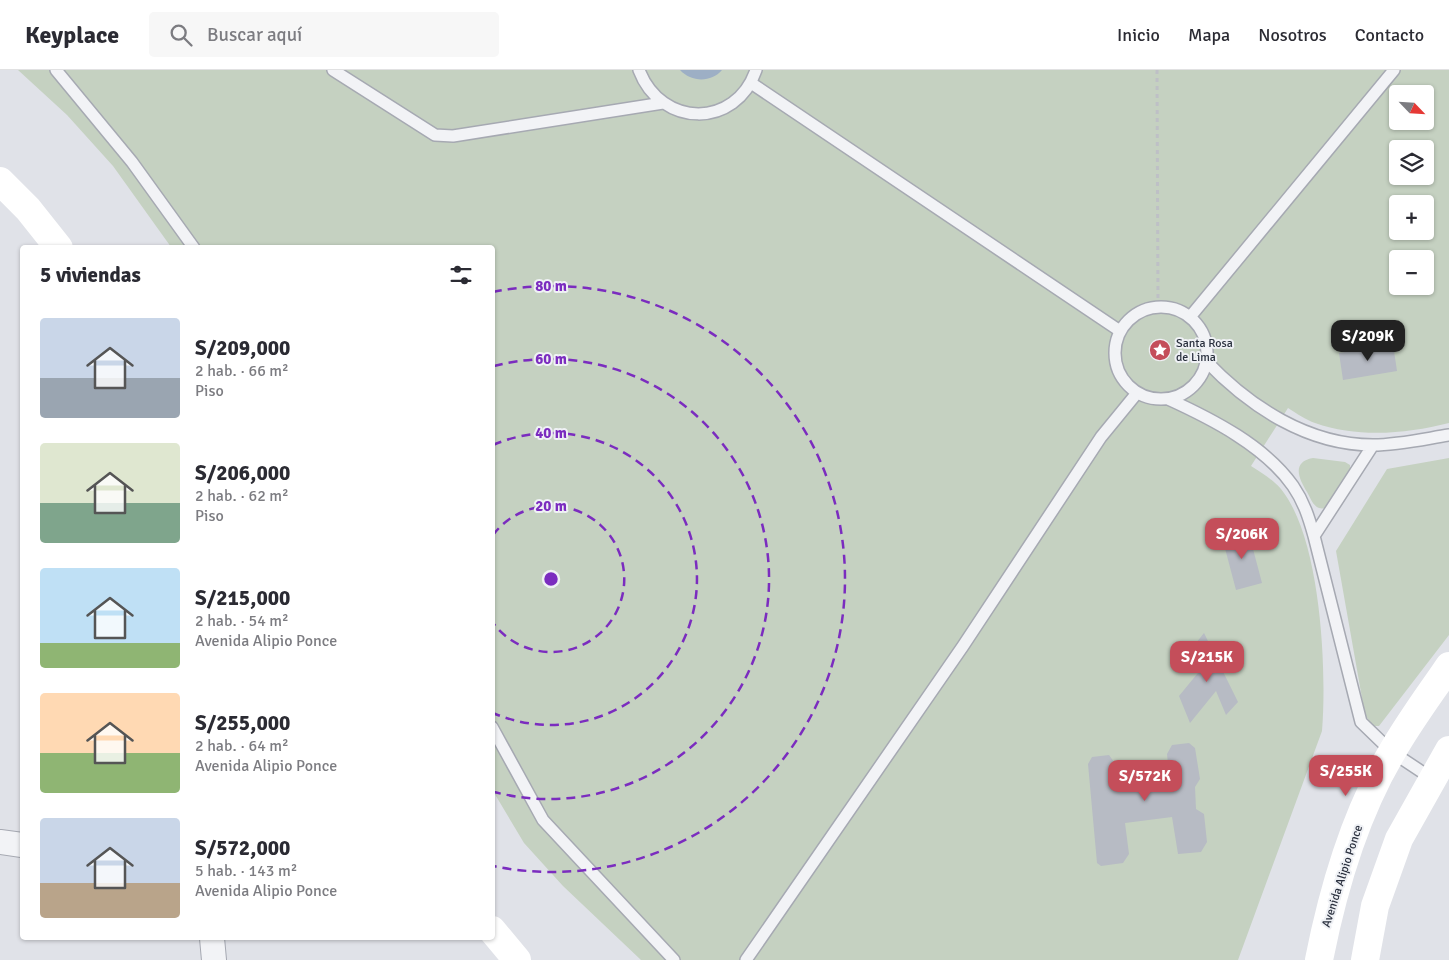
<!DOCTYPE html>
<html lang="es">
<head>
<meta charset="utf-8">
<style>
	:root { --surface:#fff; --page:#f7f7f7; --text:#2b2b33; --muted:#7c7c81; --line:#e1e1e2; --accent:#c44e5a }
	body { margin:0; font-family:Signika,sans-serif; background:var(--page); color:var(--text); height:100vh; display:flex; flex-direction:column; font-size:19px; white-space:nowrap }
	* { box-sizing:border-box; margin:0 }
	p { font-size:16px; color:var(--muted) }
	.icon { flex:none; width:28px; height:28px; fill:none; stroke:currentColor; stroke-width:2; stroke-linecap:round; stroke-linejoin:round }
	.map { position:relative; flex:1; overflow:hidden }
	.drawer { position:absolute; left:20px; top:175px; width:475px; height:695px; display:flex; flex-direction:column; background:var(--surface); border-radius:5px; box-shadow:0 1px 4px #0004 }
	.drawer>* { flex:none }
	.needle { width:32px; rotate:115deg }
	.fabs { position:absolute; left:1389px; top:15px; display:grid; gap:10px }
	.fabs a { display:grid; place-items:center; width:45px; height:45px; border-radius:5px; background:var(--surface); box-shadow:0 1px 4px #0004; font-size:25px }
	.price { position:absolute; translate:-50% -42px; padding:0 11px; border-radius:10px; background:var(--accent); color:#fff; font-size:16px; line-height:32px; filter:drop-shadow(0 1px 2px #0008) }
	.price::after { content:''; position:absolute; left:50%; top:30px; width:15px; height:11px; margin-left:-8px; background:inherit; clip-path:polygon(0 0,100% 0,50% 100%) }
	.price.current { background:#222; color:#fff }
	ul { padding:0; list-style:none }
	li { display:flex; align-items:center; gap:15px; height:125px; padding:0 20px }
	li span { display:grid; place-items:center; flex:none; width:140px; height:100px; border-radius:5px; color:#555 }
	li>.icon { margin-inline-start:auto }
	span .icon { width:60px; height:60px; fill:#fffc; stroke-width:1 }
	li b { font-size:21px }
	h2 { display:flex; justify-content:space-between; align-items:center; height:60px; padding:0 20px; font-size:21px }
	header { display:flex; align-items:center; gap:30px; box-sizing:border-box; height:70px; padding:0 25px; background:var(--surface); border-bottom:1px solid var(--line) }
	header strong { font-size:24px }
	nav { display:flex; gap:28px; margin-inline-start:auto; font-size:18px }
	.search { width:350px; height:45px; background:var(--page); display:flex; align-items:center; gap:12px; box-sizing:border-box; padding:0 18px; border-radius:5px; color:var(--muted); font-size:19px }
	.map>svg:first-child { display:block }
	.green { fill:#c5d1c1; fill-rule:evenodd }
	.water { fill:#9dafc5 }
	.building { fill:#b7bbc4 }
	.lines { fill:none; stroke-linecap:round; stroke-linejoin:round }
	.lane-casing { stroke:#a6a9b2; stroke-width:14 }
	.street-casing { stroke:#a6a9b2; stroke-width:26 }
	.path { stroke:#bec0c6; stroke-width:3; stroke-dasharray:4 4; stroke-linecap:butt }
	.lane { stroke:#f2f3f6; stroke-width:11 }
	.street { stroke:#f2f3f6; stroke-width:24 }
	.secondary { stroke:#fff; stroke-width:28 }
	.ring { fill:none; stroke:#7b2cbf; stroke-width:2.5; stroke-dasharray:9 6 }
	.labels { text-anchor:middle; stroke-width:4; stroke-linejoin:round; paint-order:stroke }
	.poi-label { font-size:12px; fill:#2a303e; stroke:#eff1f5; text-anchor:start }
	.street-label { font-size:12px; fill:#2a303e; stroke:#eff1f5 }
	.centre { fill:#7b2cbf; stroke:#eff1f5; stroke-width:2.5 }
	.ring-label { font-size:15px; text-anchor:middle; font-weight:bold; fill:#7b2cbf; stroke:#eff1f5; stroke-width:4; stroke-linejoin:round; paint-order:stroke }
</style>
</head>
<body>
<header>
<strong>Keyplace</strong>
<div class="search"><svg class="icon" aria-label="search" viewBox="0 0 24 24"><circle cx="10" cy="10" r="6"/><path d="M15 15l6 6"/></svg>Buscar aquí</div>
<nav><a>Inicio</a><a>Mapa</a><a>Nosotros</a><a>Contacto</a></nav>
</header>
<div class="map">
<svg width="1449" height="890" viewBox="0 0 1449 890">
	<rect width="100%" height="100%" fill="#e0e2e8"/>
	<path class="green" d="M18 0H1449V353C1406 364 1358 368 1315 353 1306 350 1296 343 1288 338L1251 396C1262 403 1272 409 1281 419 1321 468 1327 600 1322 661L1238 890H641L563 816 524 773 493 721 492 178 171 177 113 96 67 45ZM1398 24H1425V51H1398ZM1398 79H1425V106H1398ZM1398 134H1425V161H1398ZM1398 189H1425V216H1398Z
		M1313 388 1345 392 1350 395V401L1327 438C1324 438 1322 439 1319 438 1313 436 1310 427 1307 422 1299 409 1291 392 1313 388Z
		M1449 388V565L1379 656H1373L1365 645 1336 481 1387 399Z"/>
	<path class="water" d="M680 0H722C711 13 691 12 680 0Z"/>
	<path class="building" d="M1393 274 1397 301 1343 310 1339 283Z
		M1248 460 1262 513 1236 520 1222 467Z
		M1204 563 1238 632 1226 645 1216 621 1190 653 1179 626 1202 598 1192 578Z
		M1189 673 1195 678 1200 709 1195 717 1196 739 1204 744 1207 772 1201 782 1178 784 1172 747 1125 753 1129 784 1123 793 1101 796 1097 793 1088 694 1092 687 1109 685 1114 692V698L1159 693 1160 706 1169 703 1167 684 1172 675Z"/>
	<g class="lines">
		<g class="lane-casing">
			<path id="lane" d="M56 0 132 92 194 178
				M333 0 435 65 453 66 663 33
				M639 0C661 58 736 59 756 0
				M751 13 1120 261
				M1115 283a46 46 0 1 1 92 0a46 46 0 1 1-92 0Z
				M1190 247 1394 0
				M1206 291C1250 337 1308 375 1373 375 1398 375 1424 369 1449 365
				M1168 329C1212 349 1265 376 1293 416 1304 432 1309 448 1314 466L1361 652 1392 682 1431 708
				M1314 466 1373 375
				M492 657 543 750 674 890
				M746 890 963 576 1101 367 1137 323"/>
		</g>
		<g class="street-casing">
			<path id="street" d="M0 772 22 775
				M212 868 214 890"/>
		</g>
		<path class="path" d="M1157 0 1158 237"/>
		<use href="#lane" class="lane"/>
		<use href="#street" class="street"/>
		<path class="secondary" d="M0 111 28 139 59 178
			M492 860 517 890
			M1319 890C1333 819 1355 744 1392 682 1409 652 1430 624 1449 596
			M1365 890 1375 836 1399 769 1449 680"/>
	</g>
	<g class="ring">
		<path d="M493 465A73 73 0 1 1 493 553"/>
		<path d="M493 375A146 146 0 1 1 493 643"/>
		<path d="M494 296A220 220 0 1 1 494 722"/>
		<path d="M493 222A293 293 0 1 1 493 796"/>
	</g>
	<defs>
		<g id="sight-disc" transform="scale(1.125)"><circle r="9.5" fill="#c44e5a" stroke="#eff1f5"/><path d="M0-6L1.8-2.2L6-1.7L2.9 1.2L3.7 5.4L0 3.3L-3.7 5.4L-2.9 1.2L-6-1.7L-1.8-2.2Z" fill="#fff"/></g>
	</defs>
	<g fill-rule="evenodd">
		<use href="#sight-disc" x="1160" y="280"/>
	</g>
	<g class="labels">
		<g class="poi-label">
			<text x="1176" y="277">Santa Rosa<tspan x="1176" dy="14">de Lima</tspan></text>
		</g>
		<g class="street-label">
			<text transform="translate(1342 806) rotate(-72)" y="4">Avenida Alipio Ponce</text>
		</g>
	</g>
	<circle cx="551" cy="509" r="8" class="centre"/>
	<g class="ring-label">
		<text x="551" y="221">80 m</text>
		<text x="551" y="294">60 m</text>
		<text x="551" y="368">40 m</text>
		<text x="551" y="441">20 m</text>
	</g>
</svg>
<div class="fabs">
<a><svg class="needle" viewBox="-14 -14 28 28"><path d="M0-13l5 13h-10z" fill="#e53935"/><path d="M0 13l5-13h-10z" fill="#7c7c81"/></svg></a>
<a><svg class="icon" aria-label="layers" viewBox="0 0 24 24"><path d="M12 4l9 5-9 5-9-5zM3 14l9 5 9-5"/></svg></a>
<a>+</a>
<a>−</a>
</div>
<b class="price current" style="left:1368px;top:292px">S/209K</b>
<b class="price" style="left:1242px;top:490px">S/206K</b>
<b class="price" style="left:1207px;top:613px">S/215K</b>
<b class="price" style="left:1346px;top:727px">S/255K</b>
<b class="price" style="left:1145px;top:732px">S/572K</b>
<section class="drawer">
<h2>5 viviendas<svg class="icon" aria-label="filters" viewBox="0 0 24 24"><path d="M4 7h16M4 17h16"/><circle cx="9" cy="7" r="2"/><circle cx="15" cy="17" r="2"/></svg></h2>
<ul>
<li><span style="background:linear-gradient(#c9d6e8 60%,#9aa5b1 0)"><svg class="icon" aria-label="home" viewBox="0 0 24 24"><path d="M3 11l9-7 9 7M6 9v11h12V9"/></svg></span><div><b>S/209,000</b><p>2 hab. · 66 m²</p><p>Piso</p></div></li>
<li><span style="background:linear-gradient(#dfe7d0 60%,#7fa58c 0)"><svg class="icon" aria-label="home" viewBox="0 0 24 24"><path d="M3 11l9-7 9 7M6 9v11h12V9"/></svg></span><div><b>S/206,000</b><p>2 hab. · 62 m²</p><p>Piso</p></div></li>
<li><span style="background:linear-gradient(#bfe0f5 75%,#8fb573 0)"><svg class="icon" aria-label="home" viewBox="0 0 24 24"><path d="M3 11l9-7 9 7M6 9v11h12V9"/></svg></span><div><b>S/215,000</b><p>2 hab. · 54 m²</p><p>Avenida Alipio Ponce</p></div></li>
<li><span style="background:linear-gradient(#ffd9b3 60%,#8fb573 0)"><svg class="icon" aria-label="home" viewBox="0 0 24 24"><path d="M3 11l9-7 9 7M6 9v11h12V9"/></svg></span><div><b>S/255,000</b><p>2 hab. · 64 m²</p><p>Avenida Alipio Ponce</p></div></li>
<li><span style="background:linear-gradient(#c9d6e8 65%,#b9a48a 0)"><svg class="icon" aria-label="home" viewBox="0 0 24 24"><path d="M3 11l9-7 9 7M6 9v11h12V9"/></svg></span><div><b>S/572,000</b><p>5 hab. · 143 m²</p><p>Avenida Alipio Ponce</p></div></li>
</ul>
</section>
</div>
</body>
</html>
